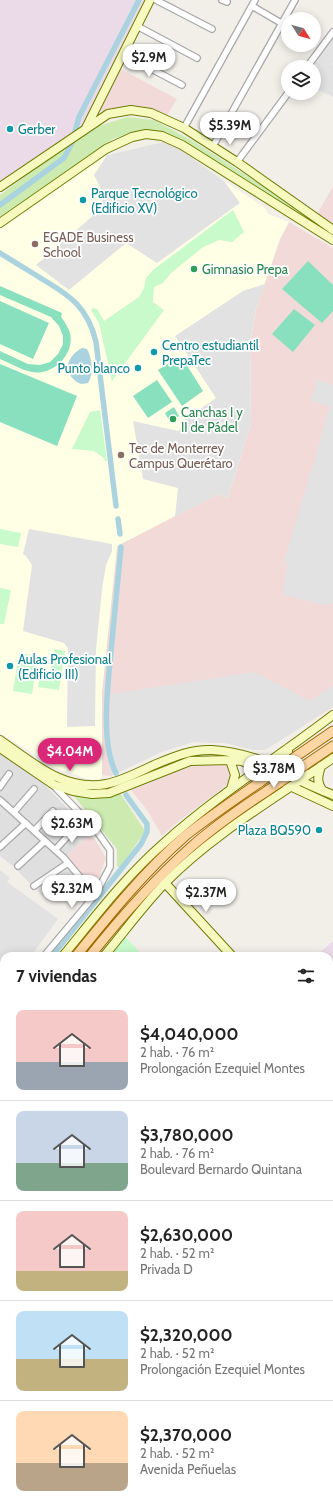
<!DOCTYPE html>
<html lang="es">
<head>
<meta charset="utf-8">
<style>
	:root { --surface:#fff; --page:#f6f6f6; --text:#222; --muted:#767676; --line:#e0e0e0; --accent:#db2777 }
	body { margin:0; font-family:Cabin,sans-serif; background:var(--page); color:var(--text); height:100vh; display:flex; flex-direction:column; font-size:15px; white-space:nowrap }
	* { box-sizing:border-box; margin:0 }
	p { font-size:13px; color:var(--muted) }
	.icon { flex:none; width:22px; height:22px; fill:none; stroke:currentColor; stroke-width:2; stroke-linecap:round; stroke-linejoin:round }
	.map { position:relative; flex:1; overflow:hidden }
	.side { position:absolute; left:0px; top:952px; width:333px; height:556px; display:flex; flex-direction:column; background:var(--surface); border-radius:12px 12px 0 0; box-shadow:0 2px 10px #0003 }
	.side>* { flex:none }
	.needle { width:26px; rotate:127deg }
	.controls { position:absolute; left:281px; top:12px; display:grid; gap:8px }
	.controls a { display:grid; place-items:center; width:40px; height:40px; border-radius:50%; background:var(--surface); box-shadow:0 2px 10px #0003; font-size:20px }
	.price { position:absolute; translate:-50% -34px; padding:0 9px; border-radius:14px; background:#fff; color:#222; font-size:13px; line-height:26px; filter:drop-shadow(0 1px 2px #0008) }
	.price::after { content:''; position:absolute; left:50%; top:24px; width:12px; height:9px; margin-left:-6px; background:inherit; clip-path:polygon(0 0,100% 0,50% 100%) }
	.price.current { background:var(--accent); color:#fff }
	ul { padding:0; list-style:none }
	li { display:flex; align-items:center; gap:12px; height:100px; padding:0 16px }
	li+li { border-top:1px solid var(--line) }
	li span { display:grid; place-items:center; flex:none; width:112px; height:80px; border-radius:8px; color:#555 }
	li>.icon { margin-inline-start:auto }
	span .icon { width:48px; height:48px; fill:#fffc; stroke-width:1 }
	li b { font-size:17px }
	h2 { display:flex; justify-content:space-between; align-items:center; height:48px; padding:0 16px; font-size:17px }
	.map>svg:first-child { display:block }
	.residential { fill:#e0dfdf }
	.commercial { fill:#f2dad9 }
	.industrial { fill:#ebdbe8 }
	.education { fill:#ffffe5 }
	.grass { fill:#cdebb0 }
	.park { fill:#c8facc }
	.pitch { fill:#88e0be }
	.parking { fill:#e2e2e2 }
	.water { fill:#aad3df }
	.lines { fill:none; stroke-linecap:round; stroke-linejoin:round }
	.canal { stroke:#aad3df; stroke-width:5.5 }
	.street-casing { stroke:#a9a9a9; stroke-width:8 }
	.secondary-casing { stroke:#707d05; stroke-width:10 }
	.primary-casing { stroke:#a06b00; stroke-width:11 }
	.street { stroke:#fff; stroke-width:5.5 }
	.secondary { stroke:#f7fabf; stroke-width:8 }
	.primary { stroke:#fcd6a4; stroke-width:9 }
	.primary-bridge-casing { stroke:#a06b00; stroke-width:11; stroke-linecap:butt }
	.primary-bridge { stroke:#fcd6a4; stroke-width:9 }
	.culture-dot { fill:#0f9aa8; stroke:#fff; stroke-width:1.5 }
	.education-dot { fill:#8d6e63; stroke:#fff; stroke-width:1.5 }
	.leisure-dot { fill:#2e9e5b; stroke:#fff; stroke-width:1.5 }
	.labels { text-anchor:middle; stroke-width:3.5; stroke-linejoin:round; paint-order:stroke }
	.culture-label { font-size:13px; fill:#0d838f; stroke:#fff; text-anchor:start }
	.education-label { font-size:13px; fill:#785e54; stroke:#fff; text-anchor:start }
	.leisure-label { font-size:13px; fill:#27864d; stroke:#fff; text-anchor:start }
</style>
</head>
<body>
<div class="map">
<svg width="333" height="1508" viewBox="0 0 333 1508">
	<rect width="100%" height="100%" fill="#f2efe9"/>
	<path class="residential" d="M0 752 43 783 69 810 90 834 64 858 76 872 42 896 13 866 0 856Z"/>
	<path class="commercial" d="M117 67 177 99 165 119 151 113 108 114 96 109Z
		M333 186V230L315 218Z
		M289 222 333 248V707L265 750H254L225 743 193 742 161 752 111 776 102 775V692L117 546 218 494 228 497 250 374V343L256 309 280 239Z
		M191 762 228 763 232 773 227 785 180 820 162 836 147 810 131 790 150 783Z
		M90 834 96 841 106 858 98 880 90 889 64 858Z"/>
	<path class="industrial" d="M0 0H150L86 128 0 187Z
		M333 941V1059L329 1054V956H316Z"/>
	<path class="education" d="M163 142 181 150 224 181 264 207 268 214 289 222 280 239 256 309 250 343 251 423 228 498 218 494 117 546 102 692V775L99 783 56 768 0 733V229L96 161 107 155Z"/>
	<path class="grass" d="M127 117 154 120 193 141 333 231V238L159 132H134L113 139 0 223V195L36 168 96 127Z
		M120 793 145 831 120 868 117 866V849L73 795Z"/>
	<path class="park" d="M233 210 244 232 232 242 219 240 203 247 170 274 163 283 154 287 153 302 164 310 112 381 99 323 91 310 93 308 97 309 104 321 139 297 144 288 146 278 153 270Z
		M100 410 107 461H105L104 458 94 451 72 449 90 412Z
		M0 529 21 533 18 547 0 544Z
		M0 588 11 590 4 624H0Z
		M54 649 65 651 59 690 38 687 39 680 49 681Z
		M19 653 38 656 32 694 13 691Z
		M122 933 143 956H104Z
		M4 1087V1504H329V1128L333 1129V1508H0V1092Z"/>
	<path class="pitch" d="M308 261 333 285V311L322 323 282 289Z
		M0 286 62 313 61 317C65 322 68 327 70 333 75 354 53 376 32 372 21 370 10 363 0 359V351L28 364 40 365 50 362 58 354 63 344V336L59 326 51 317 0 295Z
		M0 301 49 323 33 359 0 344Z
		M294 309 315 325 293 352 272 334Z
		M181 356 203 391 182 406 158 370Z
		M0 364 77 396 57 446 0 422Z
		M157 380 172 402 148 418 133 396Z
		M174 407 179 416 170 422 165 413Z"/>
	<path class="parking" d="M333 32V61L332 64 333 65V97L314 88V67H311L318 58 315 56Z
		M163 142 181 150 224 181 240 203 157 263 126 243 69 290 36 265 103 207 100 187 94 175 107 155Z
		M265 284 256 309 250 343 251 423 228 498 218 494 175 517 178 488 143 479 133 421 178 431 186 419 216 398 175 336 243 291Z
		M317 380 333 385V603L323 605 285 595 283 589 288 564 284 562 330 407 311 400Z
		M29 529 112 544V551L106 565 102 589 96 650 95 726 67 727 68 648 64 643 23 631 32 565 26 556 23 554Z
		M254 672 310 701 333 686V706L265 750H254L225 743 193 742 161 752 111 776 109 772 111 694Z
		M0 870 10 878 7 882 58 919 31 956H4V983L0 981Z"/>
	<path class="water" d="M82 348 87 349C92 358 94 374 88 383 87 383 83 384 82 384 74 383 66 372 68 365 69 358 76 351 82 348Z
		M333 1227V1332L329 1346V1228Z
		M4 1415V1504H198L201 1508H0V1425Z"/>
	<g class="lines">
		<path class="canal" d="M0 205 64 158 72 143 79 117 139 0
			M0 253C14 262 28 270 42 279 71 296 88 308 96 342L116 506
			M118 519 120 534
			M116 773C99 741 109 677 112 641 115 610 118 578 121 547
			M52 956 141 844 147 832V824L126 795
			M329 1144 333 1146"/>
		<g class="street-casing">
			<path id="street" d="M156 0 212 29
				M222 0 227 2
				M252 6 281 23
				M137 26 197 58
				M123 54 182 85
				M307 67 333 32
				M184 128 255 0
				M213 146 295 0
				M237 162 288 93
				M0 787 9 774
				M0 800 64 858 95 895
				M14 812 34 789
				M34 831 53 811
				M0 847 26 823
				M55 850 77 826
				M18 866 45 841
				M34 886 68 863
				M44 956 95 895 110 867V850L96 830 54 786
				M0 1182H4
				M329 1212 333 1211
				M0 1220 4 1216
				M0 1239 4 1244
				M0 1394 4 1383
				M329 1457 333 1450
				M283 1508 287 1504"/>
		</g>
		<g class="secondary-casing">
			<path id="secondary" d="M86 128 150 0
				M0 187 108 114 131 110 151 113 184 128 237 162 333 230
				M0 223 106 149 132 137 146 134 162 136 182 145 333 240
				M0 740C32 762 64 792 106 784 122 781 139 772 154 765 173 757 191 749 212 750 230 751 250 756 268 763 278 767 287 774 297 779 308 785 321 790 333 795
				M0 748 54 785 73 791 92 794 109 793 190 761 230 760 242 761 290 786 333 806
				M288 748C287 760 294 766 304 771
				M230 760 235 775 231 789
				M321 766C318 776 316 782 323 791
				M165 883 232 956
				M63 956C95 917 126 876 164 843 216 796 277 758 333 715
				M104 956C124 932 143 906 165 883 214 833 276 798 333 758
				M0 1025 4 1020
				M329 1062 333 1066
				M0 1087 4 1082
				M0 1118 4 1114"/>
		</g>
		<g class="primary-casing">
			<path id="primary" d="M298 755 333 731
				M305 765 333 746
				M76 956C110 914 144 872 185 836 209 817 234 800 260 782
				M90 956C121 917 154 880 191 847 215 826 241 808 267 791
				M0 1036 4 1032
				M0 1050 4 1045
				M0 1067 4 1062"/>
		</g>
		<use href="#street" class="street"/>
		<use href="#secondary" class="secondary"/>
		<use href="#primary" class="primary"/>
		<g class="primary-bridge-casing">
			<path id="primary-bridge" d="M260 782 298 755
				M267 791 305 765"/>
		</g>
		<use href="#primary-bridge" class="primary-bridge"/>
	</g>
	<g class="culture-dot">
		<circle cx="10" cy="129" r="4"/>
		<circle cx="83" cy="200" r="4"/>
		<circle cx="154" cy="352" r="4"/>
		<circle cx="138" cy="368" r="4"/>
		<circle cx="10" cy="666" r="4"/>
		<circle cx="319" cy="830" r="4"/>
	</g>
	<g class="education-dot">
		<circle cx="35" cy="244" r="4"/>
		<circle cx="121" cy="455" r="4"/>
	</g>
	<g class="leisure-dot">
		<circle cx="194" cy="269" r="4"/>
		<circle cx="173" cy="419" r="4"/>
	</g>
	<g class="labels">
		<g class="culture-label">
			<text x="18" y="134">Gerber</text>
			<text x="91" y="198">Parque Tecnológico<tspan x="91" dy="15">(Edificio XV)</tspan></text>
			<text x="162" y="350">Centro estudiantil<tspan x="162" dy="15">PrepaTec</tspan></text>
			<text x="130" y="373" text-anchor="end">Punto blanco</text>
			<text x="18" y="664">Aulas Profesional<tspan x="18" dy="15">(Edificio III)</tspan></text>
			<text x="311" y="835" text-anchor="end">Plaza BQ590</text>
		</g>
		<g class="education-label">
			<text x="43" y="242">EGADE Business<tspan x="43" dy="15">School</tspan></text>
			<text x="129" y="453">Tec de Monterrey<tspan x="129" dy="15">Campus Querétaro</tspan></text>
		</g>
		<g class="leisure-label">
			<text x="202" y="274">Gimnasio Prepa</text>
			<text x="181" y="417">Canchas I y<tspan x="181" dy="15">II de Pádel</tspan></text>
		</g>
	</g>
</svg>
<div class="controls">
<a><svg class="needle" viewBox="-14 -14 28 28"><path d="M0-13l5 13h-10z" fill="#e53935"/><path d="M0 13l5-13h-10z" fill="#767676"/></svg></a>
<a><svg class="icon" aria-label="layers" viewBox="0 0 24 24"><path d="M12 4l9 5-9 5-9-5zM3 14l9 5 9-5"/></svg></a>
</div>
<b class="price" style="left:149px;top:78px">$2.9M</b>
<b class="price" style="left:230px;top:146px">$5.39M</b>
<b class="price current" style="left:70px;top:772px">$4.04M</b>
<b class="price" style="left:274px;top:789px">$3.78M</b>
<b class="price" style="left:72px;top:844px">$2.63M</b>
<b class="price" style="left:72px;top:909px">$2.32M</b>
<b class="price" style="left:206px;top:913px">$2.37M</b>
<section class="side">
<h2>7 viviendas<svg class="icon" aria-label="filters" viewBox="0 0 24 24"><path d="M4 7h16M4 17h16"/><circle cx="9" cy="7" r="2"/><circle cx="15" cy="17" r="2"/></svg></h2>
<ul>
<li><span style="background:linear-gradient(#f6c9c9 65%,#9aa5b1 0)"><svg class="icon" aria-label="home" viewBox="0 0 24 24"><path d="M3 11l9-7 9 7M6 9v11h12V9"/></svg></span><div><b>$4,040,000</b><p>2 hab. · 76 m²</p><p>Prolongación Ezequiel Montes</p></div></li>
<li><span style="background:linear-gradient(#c9d6e8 65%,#7fa58c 0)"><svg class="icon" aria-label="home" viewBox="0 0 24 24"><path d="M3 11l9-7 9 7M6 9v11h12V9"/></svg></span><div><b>$3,780,000</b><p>2 hab. · 76 m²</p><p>Boulevard Bernardo Quintana</p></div></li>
<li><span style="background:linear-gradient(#f6c9c9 75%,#c2b280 0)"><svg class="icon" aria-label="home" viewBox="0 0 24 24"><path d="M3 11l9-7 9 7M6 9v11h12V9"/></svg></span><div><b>$2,630,000</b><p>2 hab. · 52 m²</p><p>Privada D</p></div></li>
<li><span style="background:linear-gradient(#bfe0f5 60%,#c2b280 0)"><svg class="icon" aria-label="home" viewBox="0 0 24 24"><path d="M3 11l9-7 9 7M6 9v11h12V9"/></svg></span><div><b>$2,320,000</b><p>2 hab. · 52 m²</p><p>Prolongación Ezequiel Montes</p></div></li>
<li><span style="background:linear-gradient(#ffd9b3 65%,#b9a48a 0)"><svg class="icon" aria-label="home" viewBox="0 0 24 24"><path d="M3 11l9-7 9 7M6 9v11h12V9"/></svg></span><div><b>$2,370,000</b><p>2 hab. · 52 m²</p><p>Avenida Peñuelas</p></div></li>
</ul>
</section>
</div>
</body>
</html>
